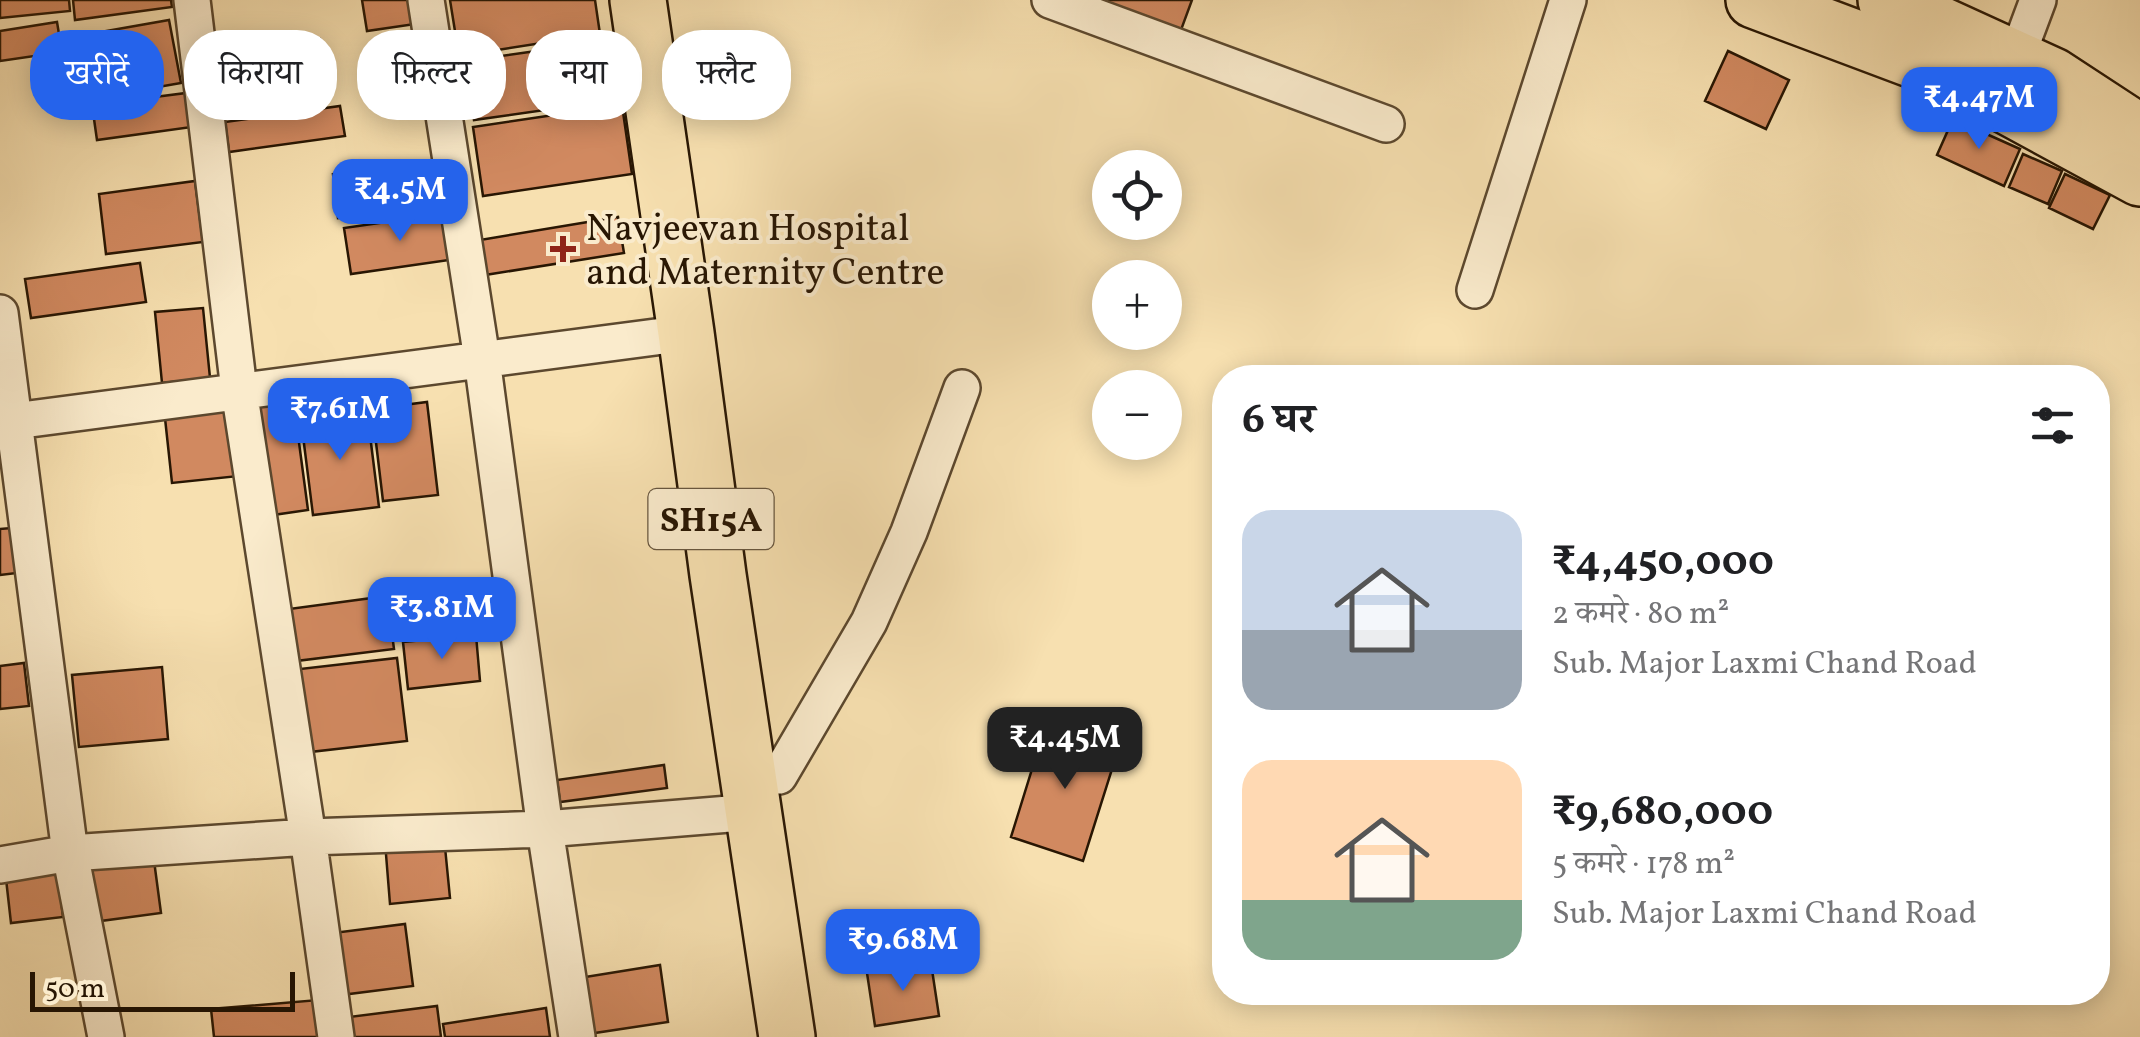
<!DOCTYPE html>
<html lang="hi">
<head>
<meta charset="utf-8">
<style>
	:root { --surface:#fff; --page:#f6f6f6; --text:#202124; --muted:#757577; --accent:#2563eb }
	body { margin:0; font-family:Vollkorn,"Noto Serif Devanagari",serif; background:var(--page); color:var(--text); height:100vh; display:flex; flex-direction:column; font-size:38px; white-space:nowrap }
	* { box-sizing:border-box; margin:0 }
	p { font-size:32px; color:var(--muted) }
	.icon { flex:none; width:55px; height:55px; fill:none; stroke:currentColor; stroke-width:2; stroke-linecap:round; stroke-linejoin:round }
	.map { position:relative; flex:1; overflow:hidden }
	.details { position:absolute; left:1212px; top:365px; width:898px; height:640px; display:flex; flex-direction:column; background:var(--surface); border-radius:40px; box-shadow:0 5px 25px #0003 }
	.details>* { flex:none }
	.hud { position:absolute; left:30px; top:30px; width:950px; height:90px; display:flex; gap:20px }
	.controls { position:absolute; left:1092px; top:150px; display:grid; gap:20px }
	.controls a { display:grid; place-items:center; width:90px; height:90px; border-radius:50%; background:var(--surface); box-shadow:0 5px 25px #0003; font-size:50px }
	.scale { position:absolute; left:30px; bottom:25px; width:265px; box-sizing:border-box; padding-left:10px; border:5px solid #281603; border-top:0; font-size:28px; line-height:35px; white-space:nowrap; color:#281603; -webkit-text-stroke:8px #faebcc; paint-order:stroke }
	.price { position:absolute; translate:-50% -85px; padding:0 22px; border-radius:20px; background:var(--accent); color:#fff; font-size:32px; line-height:65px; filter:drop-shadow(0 2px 5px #0008) }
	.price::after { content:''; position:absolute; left:50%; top:60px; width:30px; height:22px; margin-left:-15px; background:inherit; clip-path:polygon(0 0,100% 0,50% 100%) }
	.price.active { background:#222; color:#fff }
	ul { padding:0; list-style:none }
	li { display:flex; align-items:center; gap:30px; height:250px; padding:0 30px }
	li span { display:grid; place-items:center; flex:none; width:280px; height:200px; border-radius:30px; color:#555 }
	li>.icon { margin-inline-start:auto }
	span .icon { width:120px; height:120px; fill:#fffc; stroke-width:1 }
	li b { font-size:42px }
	h2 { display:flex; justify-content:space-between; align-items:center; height:120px; padding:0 30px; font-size:42px }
	.pill { padding:0 35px; border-radius:40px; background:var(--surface); box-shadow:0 5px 25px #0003; font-size:35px; line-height:90px }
	.pill.active { background:var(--accent); color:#fff }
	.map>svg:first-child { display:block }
	.building { fill:#d18960; stroke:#281603; stroke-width:2.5 }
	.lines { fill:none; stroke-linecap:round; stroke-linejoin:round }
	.minor-casing { stroke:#5c482e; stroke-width:40 }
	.primary-casing { stroke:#281603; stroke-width:60 }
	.minor { stroke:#faebcc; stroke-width:35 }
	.primary { stroke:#f7e0b0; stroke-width:55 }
	.poi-dot { fill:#8f2418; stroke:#faebcc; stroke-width:4 }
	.labels { text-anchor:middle; stroke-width:8; stroke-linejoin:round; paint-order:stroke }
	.shield { fill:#faebcc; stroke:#67563f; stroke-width:2.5 }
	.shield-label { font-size:35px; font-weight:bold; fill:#281603 }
	.poi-label { font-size:38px; fill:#281603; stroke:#faebcc; text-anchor:start }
</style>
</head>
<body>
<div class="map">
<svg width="2140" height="1037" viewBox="0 0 2140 1037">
	<rect width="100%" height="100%" fill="#f7e0b0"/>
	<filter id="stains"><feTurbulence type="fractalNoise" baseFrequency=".002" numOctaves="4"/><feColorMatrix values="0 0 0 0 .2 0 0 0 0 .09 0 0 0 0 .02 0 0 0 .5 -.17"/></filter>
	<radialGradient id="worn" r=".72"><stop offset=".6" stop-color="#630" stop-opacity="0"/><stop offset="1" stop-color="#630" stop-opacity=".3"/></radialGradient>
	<path class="building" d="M0 0H69L70 11 0 18Z
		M73 0H171L172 7 75 20Z
		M362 0H419L422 23 367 31Z
		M450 0H595L600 34 459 56Z
		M1100 0H1192L1181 30Z
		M169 20 181 83 89 99 78 36Z
		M57 22 62 52 0 61V31Z
		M320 39 329 89 216 110 206 61Z
		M614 40 622 99 474 120 466 61Z
		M1728 51 1789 80 1766 129 1705 101Z
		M194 92 199 126 97 140 92 105Z
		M622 105 632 174 483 196 473 127Z
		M340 106 345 136 229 152 225 122Z
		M1953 119 2020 149 2004 186 1937 155Z
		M2023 154 2062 171 2048 204 2009 187Z
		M440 161 445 205 338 218 333 174Z
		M2065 174 2110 195 2093 229 2049 208Z
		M195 181 203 242 106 254 99 194Z
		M449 213 456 259 351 274 344 228Z
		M618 217 624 253 485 275 480 240Z
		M140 263 146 302 31 318 25 279Z
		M203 308 210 378 162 383 155 312Z
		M292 390 308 510 273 515 257 394Z
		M232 402 239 476 172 483 164 409Z
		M427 402 438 495 383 501 372 409Z
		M367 411 379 507 313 515 301 420Z
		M11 528 17 573 0 575V529Z
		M387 596 394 649 296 661 289 609Z
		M476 635 480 681 408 689 403 642Z
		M397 658 407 741 301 753 291 670Z
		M24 663 29 706 0 709V666Z
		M162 667 168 739 79 747 72 675Z
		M1046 724 1119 747 1083 861 1011 837Z
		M664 765 667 788 560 802 557 780Z
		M444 837 450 898 390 904 385 842Z
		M153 853 161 913 93 922 85 861Z
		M57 864 63 917 11 923 5 870Z
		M405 924 413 986 333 996 325 934Z
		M931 963 939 1016 875 1026 867 973Z
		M660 965 668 1022 588 1034 579 978Z
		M318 1000 321 1037H214L211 1009Z
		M437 1006 441 1037H352L349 1017Z
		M546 1008 550 1037H445L443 1024Z"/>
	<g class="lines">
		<g class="minor-casing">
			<path id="minor" d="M192 0 239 390 308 837 336 1037
				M426 0 482 359 545 829 577 1037
				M1050 0 1386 124
				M2016 59 2038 0
				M1475 290 1568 0
				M0 313 70 853 106 1037
				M0 423 686 333
				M779 776 869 622 909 532 962 388
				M0 865 70 853 308 837 545 829 754 812"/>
		</g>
		<g class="primary-casing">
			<path id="primary" d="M638 0 686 333 718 575 787 1037
				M1754 0 1943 71 2140 178
				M1886 0 2053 76 2140 133"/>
		</g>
		<use href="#minor" class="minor"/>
		<use href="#primary" class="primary"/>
	</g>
	<path class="poi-dot" d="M558 234h10v10h10v10h-10v10h-10v-10h-10v-10h10z"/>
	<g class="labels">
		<rect class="shield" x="648.5" y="489" width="125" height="60" rx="8"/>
		<g class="shield-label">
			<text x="711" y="531">SH15A</text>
		</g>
		<g class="poi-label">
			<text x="586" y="240">Navjeevan Hospital<tspan x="586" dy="44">and Maternity Centre</tspan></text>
		</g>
	</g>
	<rect width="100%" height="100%" filter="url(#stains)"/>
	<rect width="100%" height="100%" fill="url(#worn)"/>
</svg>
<div class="controls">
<a><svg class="icon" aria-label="locate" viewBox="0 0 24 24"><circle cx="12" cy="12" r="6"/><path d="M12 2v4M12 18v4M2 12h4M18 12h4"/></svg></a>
<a>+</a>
<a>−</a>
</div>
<div class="scale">50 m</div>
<b class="price" style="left:1979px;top:152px">₹4.47M</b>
<b class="price" style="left:400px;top:244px">₹4.5M</b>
<b class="price" style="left:340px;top:463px">₹7.61M</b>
<b class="price" style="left:442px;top:662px">₹3.81M</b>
<b class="price active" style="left:1065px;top:792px">₹4.45M</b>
<b class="price" style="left:903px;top:994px">₹9.68M</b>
<div class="hud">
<a class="pill active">खरीदें</a>
<a class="pill">किराया</a>
<a class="pill">फ़िल्टर</a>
<a class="pill">नया</a>
<a class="pill">फ़्लैट</a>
</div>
<section class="details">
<h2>6 घर<svg class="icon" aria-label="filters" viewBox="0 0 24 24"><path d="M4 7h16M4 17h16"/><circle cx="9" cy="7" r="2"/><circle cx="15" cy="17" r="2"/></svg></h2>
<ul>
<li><span style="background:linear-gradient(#c9d6e8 60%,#9aa5b1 0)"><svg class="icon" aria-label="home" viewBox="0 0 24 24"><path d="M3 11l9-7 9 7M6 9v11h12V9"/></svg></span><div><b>₹4,450,000</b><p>2 कमरे · 80 m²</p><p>Sub. Major Laxmi Chand Road</p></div></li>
<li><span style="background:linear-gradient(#ffd9b3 70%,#7fa58c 0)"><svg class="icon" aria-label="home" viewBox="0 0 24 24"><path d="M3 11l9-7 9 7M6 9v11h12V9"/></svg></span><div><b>₹9,680,000</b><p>5 कमरे · 178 m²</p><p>Sub. Major Laxmi Chand Road</p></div></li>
</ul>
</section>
</div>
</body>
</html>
